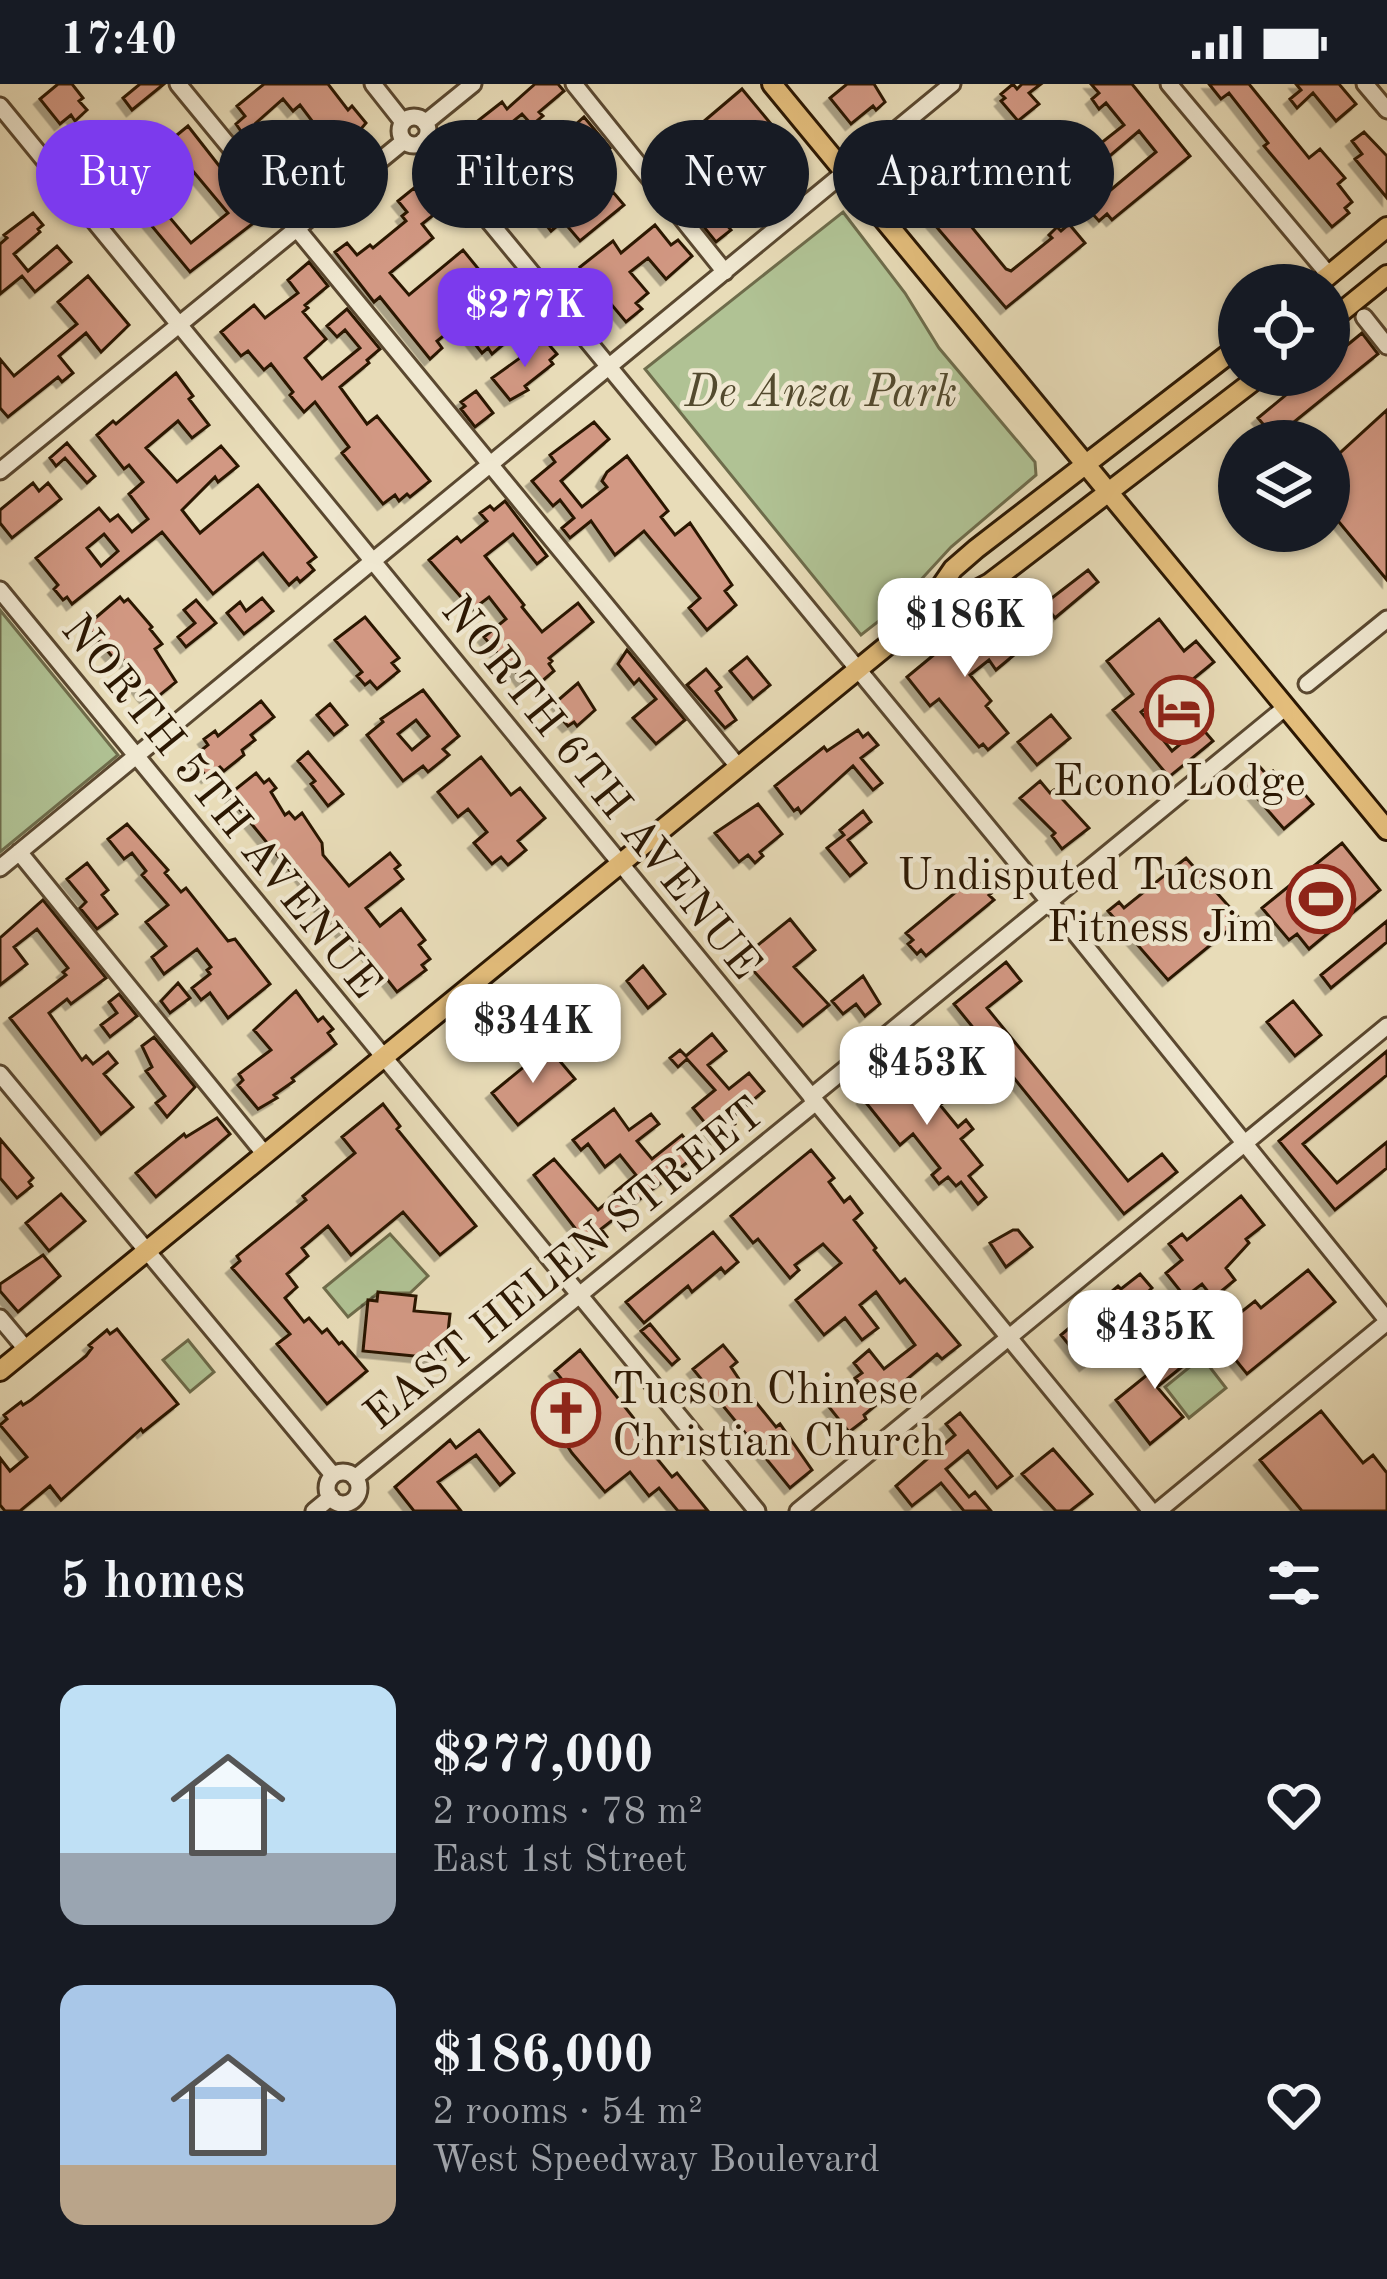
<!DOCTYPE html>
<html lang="en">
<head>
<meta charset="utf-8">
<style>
	:root { --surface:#171b24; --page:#20242c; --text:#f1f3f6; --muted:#9ea1a6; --accent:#7c3aed }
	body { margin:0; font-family:"Old Standard TT",serif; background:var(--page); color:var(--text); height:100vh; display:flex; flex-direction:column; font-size:45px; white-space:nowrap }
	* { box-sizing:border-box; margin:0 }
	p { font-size:39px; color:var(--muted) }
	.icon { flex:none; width:66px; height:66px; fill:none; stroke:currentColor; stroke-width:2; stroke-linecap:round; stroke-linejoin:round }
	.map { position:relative; height:1427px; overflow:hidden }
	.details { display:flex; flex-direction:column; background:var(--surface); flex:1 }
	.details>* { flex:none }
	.guide { position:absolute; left:36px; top:36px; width:1317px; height:108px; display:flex; gap:24px }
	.controls { position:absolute; left:1218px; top:180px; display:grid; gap:24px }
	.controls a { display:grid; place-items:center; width:132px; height:132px; border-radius:50%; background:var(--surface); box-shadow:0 3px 9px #0004; font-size:60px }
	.price { position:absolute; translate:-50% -102px; padding:0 27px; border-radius:24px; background:#fff; color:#222; font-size:39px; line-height:78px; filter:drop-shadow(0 3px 6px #0008) }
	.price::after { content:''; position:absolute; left:50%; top:72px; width:36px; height:27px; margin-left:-18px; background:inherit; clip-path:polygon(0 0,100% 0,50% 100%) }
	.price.on { background:var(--accent); color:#fff }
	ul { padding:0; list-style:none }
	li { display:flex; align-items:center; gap:36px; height:300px; padding:0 60px }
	li span { display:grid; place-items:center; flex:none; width:336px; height:240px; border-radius:24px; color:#555 }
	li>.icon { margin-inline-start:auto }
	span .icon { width:144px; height:144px; fill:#fffc; stroke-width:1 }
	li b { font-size:51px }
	h2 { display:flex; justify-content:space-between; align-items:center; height:144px; padding:0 60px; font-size:51px }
	.pill { padding:0 42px; border-radius:54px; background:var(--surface); box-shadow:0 3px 9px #0004; font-size:42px; line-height:108px }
	.pill.on { background:var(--accent); color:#fff }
	.status { display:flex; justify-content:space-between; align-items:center; height:84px; padding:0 60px; background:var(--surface); direction:ltr }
	.status svg { height:33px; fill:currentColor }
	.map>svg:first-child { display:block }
	.green { fill:#b0c294; stroke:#6e6c4b; stroke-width:3 }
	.building { fill:#d29883; stroke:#2b1702; stroke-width:3; fill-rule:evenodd; filter:url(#shadow) }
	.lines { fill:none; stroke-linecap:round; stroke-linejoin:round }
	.minor-casing { stroke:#5a4830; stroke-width:21 }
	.major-casing { stroke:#2b1702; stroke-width:24 }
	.minor { stroke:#f0e8d1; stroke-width:15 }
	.major { stroke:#e4be7c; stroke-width:18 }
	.labels { text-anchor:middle; stroke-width:9; stroke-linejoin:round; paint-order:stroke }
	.park-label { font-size:45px; font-style:italic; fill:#534a2e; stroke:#f0e8d1 }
	.poi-label { font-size:45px; fill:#2b1702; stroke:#f0e8d1 }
	.street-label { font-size:45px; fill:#2b1702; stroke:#f0e8d1 }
</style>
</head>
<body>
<div class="status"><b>17:40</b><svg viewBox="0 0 49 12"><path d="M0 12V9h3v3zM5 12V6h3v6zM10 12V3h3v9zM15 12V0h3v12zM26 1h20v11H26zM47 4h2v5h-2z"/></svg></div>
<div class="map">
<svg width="1387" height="1427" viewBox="0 0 1387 1427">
	<defs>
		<filter id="shadow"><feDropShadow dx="-5.5" dy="5.5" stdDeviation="0" flood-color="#0004"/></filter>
	</defs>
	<rect width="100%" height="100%" fill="#e8dcb8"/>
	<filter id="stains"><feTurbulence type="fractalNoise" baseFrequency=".00167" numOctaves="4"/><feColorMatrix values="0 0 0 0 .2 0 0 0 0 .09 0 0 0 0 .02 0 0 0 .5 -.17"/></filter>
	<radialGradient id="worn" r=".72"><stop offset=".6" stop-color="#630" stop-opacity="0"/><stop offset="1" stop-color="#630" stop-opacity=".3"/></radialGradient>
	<path class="green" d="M843 128 905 209 939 264 1035 378 1036 391 951 463 893 526 861 551 645 285Z
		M0 526 118 671 0 768Z
		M390 1150 428 1192 410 1209H378L348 1233 324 1204Z
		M188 1256 214 1288 190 1308 163 1276Z
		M1202 1273 1226 1304 1189 1334 1165 1303Z"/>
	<path class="building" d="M58 0H72L83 14 79 17 87 26 75 37 71 31 60 40 40 15Z
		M140 0H164L132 26 123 14Z
		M264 0H328L348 26 352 22 366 39 355 52 351 47 285 111 236 40 245 32 237 22ZM283 15 293 27 300 21 319 46 298 67 294 63 283 74 256 39Z
		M535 0H558L564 7 539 28 543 32 532 41 522 30 506 43 520 64 543 92 547 90 579 135 613 108 624 121 580 157 563 137 551 147 540 133 544 129 520 101 516 104 470 43 502 18 507 25Z
		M847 0H874L885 18 876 26 873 22 851 40 830 14Z
		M1013 0 1017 5 1022 0H1041L1029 9 1039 20 1018 37 1001 17 1005 14 1001 10Z
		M1091 0H1132L1190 72 1112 136 1107 130 1099 137 1088 125 1156 68 1139 47 1105 76 1096 63 1124 41 1106 19 1099 25 1092 15 1099 9Z
		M1209 0H1249L1309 74 1320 65 1345 94 1338 100 1352 118 1345 124 1349 129 1332 143 1264 62 1268 59 1229 9 1221 15Z
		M1296 0H1339L1356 20 1336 37 1313 9 1297 24 1290 15 1301 6Z
		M742 5 795 69 785 76 757 49 695 102 731 146 716 158 667 97 711 61 696 44Z
		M584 33 610 64 584 86 575 74 592 60 575 41Z
		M188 42 260 134 190 188 117 100ZM182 74 228 129 191 159 145 104Z
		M1364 48 1387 72V114L1355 75 1362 70 1352 57Z
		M925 72 938 88 942 84 972 121 961 130 1006 185 1011 187 1052 154 1049 151 1057 143 1061 147 1069 140 1085 159 1006 224 898 98Z
		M414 104 436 129 422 140 433 154 390 189 409 211 463 166 525 242 492 270 488 264 482 269 464 246 457 251 452 245 437 257 442 264 430 275 380 213 374 218 335 168 347 159 357 171 370 161 373 164 406 137 402 132 407 128 398 117Z
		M33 129 43 141 38 145 40 148 14 170 28 187 57 162 71 178 35 208 22 192 0 210V160L7 154 4 151Z
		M655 141 671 161 678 156 692 172 666 195 648 174 630 188 648 209 636 219 642 225 626 238 580 183 613 157 621 169Z
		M309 178 328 202 305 221 308 224 303 228 326 255 305 274 322 295 360 264 345 246 337 253 327 242 347 225 380 265 367 276 369 279 340 303 367 340 377 332 430 397 410 413 407 410 399 417 395 411 383 420 342 369 349 363 315 318 304 328 290 311 293 308 271 280 264 286 248 267 241 272 221 248 254 221 265 234 298 209 288 196Z
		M88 192 129 241 101 268 86 249 59 272 73 289 62 298 58 293 8 333 0 324V275L14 292 77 240 58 218Z
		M1362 249 1378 270 1294 338 1309 357H1277L1258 334 1310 291H1329V276Z
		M545 256 557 270 550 276 553 280 525 302 528 306 510 316 492 294Z
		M176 289 193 312 189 315 209 341 192 354 178 337 146 364 177 398 221 362 238 382 218 398 215 393 182 426 200 449 258 401 316 473 308 479 314 486 300 498 297 494 289 501 263 469 213 510 162 448 72 520 67 513 63 516 54 505 58 501 36 474 99 424 110 437 118 431 132 448 148 435 129 410 143 398 129 381 124 385 97 351 113 337 116 340ZM104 450 118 467 101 482 87 464Z
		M476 307 493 329 475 343 461 325 465 322 461 318Z
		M1387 326V496L1329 426V379Z
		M594 338 609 355 561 397 582 423 607 403 602 397 607 388 627 372 668 427 661 433 675 451 690 439 732 501 725 507 736 521 707 546 689 524 700 514 644 447 615 471 591 437 570 454 562 444 574 434 560 416 553 422 532 397 555 378 550 371Z
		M67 359 95 392 87 399 65 374 56 382 50 374Z
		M33 399 39 407 48 399 61 415 12 454 0 439V426Z
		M505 417 547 472 537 480 513 450 485 472 524 521 522 523 542 548 578 519 593 538 549 574 552 577 549 580 554 587 541 598 534 589 523 598 503 569 500 572 484 553 506 535 489 513 472 526 429 476 457 453 461 458 487 437 480 429 490 422 494 426Z
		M1088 486 1098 498 1055 534 1044 520Z
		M120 513 124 518 128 515 152 543 150 545 162 560 155 565 176 598 150 619 130 594 135 591 121 573 116 577 86 542Z
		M262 514 273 527 244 550 227 529 240 518 246 527Z
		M196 516 216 539 186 563 178 553 195 539 184 526Z
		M982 531 1014 571 996 586 989 576 970 591 991 617 986 622 1008 649 988 666 983 660 979 663 939 615 930 622 907 593Z
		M365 533 399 574 392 579 399 587 377 605 370 597 365 601 357 592 362 588 335 556Z
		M1159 535 1184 567 1196 557 1214 578 1192 596 1180 603 1176 600 1141 628 1172 667 1201 643 1213 657 1169 693 1113 626 1133 610 1107 577Z
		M627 566 685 636 656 660 633 634 656 615 639 595 634 600 618 580Z
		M747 573 770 601 753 615 730 587Z
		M706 585 721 603 716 607 736 636 725 644 687 601Z
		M578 599 595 626 577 642 574 638 568 642 557 630 562 625 556 618Z
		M423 606 459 652 443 665 449 671 428 688 423 682 403 697 367 651 383 638 381 635ZM416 636 429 652 412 666 398 650Z
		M261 617 274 633 251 651 255 656 242 666 244 671 224 687 220 683 207 693 196 680 204 674 199 668 208 661 204 655 215 647 218 652Z
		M330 620 347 641 334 651 317 631Z
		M1051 631 1070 654 1037 681 1018 658Z
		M858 646 863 653 868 649 878 661 861 674 882 699 873 706 853 682 801 729 798 724 794 727 775 702 824 663 827 667Z
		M308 668 343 710 328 722 311 700 315 697 298 677Z
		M481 673 511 711 520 704 545 734 518 757 526 766 508 781 501 773 492 780 474 759 487 748 468 725 458 733 438 708Z
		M1259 682 1267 691 1273 687 1288 705 1295 699 1313 720 1284 745 1244 699Z
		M256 689 264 699 269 695 276 704 271 708 285 731 289 728 295 735 302 729 322 759 323 771 349 802 390 769 400 781 395 785 403 795 366 824 380 842 401 825 425 856 419 861 430 875 422 881 426 886 397 908 348 845 343 849 305 804 308 801 295 784 291 788 232 716 231 709Z
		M1040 697 1050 709 1054 706 1089 744 1062 765 1052 752 1055 749 1020 714Z
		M758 720 782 750 760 768 763 772 755 779 748 771 739 778 715 749Z
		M863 727 871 738 848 756 866 779 850 792 827 764 844 751 840 746Z
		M127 740 168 786 165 789 181 808 186 804 228 857 235 855 270 900 228 934 210 909 201 916 192 904 210 890 207 886 211 883 197 865 164 890 152 873 166 862 146 838 168 821 142 791 146 787 132 769 124 775 108 755Z
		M1342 759 1380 806 1309 865 1297 850 1289 856 1262 824Z
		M1186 774 1241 836 1168 896 1108 827 1119 818 1124 824Z
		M87 779 108 806 102 811 117 830 97 845 80 824 86 818 67 795Z
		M974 793 981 801 986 797 994 807 989 811 994 816 926 872 921 866 917 870 908 860 913 856 906 849Z
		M43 816 106 894 71 920 67 915 49 929 82 976 86 972 93 980 108 968 117 979 104 990 133 1023 101 1050 10 934 66 891 63 888 68 884 37 845 14 863 27 880 0 901V854Z
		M790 835 815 866 794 883 829 921 803 942 742 874Z
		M1387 837V858L1331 904 1321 891Z
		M1006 878 1021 897 987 924 1128 1097 1162 1070 1177 1088 1124 1130 954 920Z
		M643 882 665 910 648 924 627 897Z
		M863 892 880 920 865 932 856 920 843 930 832 917Z
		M178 899 190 914 170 929 161 917Z
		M296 907 318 937 323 933 333 945 328 949 336 960 292 994 294 997 274 1011 277 1014 258 1025 238 1001 243 996 239 990 271 966 254 946Z
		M119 910 137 932 110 953 101 941 117 929 109 918Z
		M1293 917 1321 951 1295 972 1267 938Z
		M712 950 726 967 708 981 729 1005 749 989 764 1007 731 1034 735 1040 717 1054 693 1024 715 1006 687 975 678 983 670 974 680 966 686 972Z
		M154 953 195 1003 167 1033 156 1019 165 1012 146 987 152 983 142 962Z
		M548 963 575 995 518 1041 492 1009Z
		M1387 967V991L1303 1060 1337 1099 1387 1058V1084L1335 1126 1279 1057Z
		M893 990 903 1003 919 990 944 1018 940 1021 958 1043 966 1036 973 1045 961 1055 982 1081 969 1092 986 1113 978 1120 961 1098 956 1102 948 1093 939 1100 932 1091 940 1084 913 1050 900 1061 863 1015Z
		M383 1020 400 1042 397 1045 476 1142 440 1171 403 1128 351 1171 328 1142 302 1164 308 1172 287 1190 297 1203 285 1214 304 1238 309 1234 322 1249 327 1245 339 1260 342 1258 367 1287 327 1320 277 1260 290 1250 232 1184 240 1177 237 1172 306 1116 303 1112 355 1069 342 1053Z
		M614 1025 629 1046 651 1030 659 1040 637 1057 652 1075 682 1051 698 1070 601 1145 607 1153 591 1165 534 1091 554 1075 598 1126 617 1110 615 1108 636 1091 620 1071 605 1083 588 1060 581 1066 573 1056Z
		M217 1034 230 1050 156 1113 136 1089 184 1050 186 1053Z
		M0 1055 33 1094 29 1098 32 1102 17 1114 0 1094Z
		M811 1066 834 1094 829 1098 844 1118 850 1113 862 1129 854 1136 876 1164 874 1166 900 1199 905 1195 960 1261 942 1275 937 1270 864 1331 866 1335 849 1348 829 1323 859 1299 855 1294 862 1289 854 1279 869 1266 884 1285 915 1261 876 1208 860 1221 878 1244 862 1256 845 1234 824 1251 796 1216 841 1179 823 1160 795 1181 799 1186 790 1194 758 1155 753 1159 731 1132Z
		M61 1110 85 1137 49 1167 26 1139Z
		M1241 1112 1264 1141 1246 1155 1249 1159 1226 1184 1235 1196 1213 1214 1202 1200 1185 1213 1166 1189 1182 1176 1169 1160 1182 1150 1187 1156Z
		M1013 1146H1018L1032 1163 1006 1183 990 1159Z
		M713 1148 738 1178 725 1189 721 1184 692 1208 688 1202 644 1239 626 1218Z
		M43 1171 60 1192 18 1228 0 1207V1200Z
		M1308 1186 1335 1218 1247 1290 1222 1259 1228 1253 1221 1244 1255 1217 1261 1224Z
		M1140 1190 1152 1204 1110 1244 1119 1254 1085 1281 1061 1251 1118 1202 1121 1205Z
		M378 1208 416 1212 414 1227 450 1230 445 1275 363 1267 368 1216 377 1217Z
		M650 1240 679 1275 672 1281 641 1247Z
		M117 1245 178 1320 143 1348 141 1345 61 1416 50 1402 20 1427H5L0 1421V1374L10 1387 27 1373 0 1341 7 1335 4 1331 21 1318 23 1321 31 1316 86 1272 92 1264 89 1261 107 1246 110 1250Z
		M1189 1257 1199 1269 1157 1303 1183 1333 1150 1360 1116 1316 1152 1287 1139 1270 1153 1258 1166 1275Z
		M723 1261 737 1278 731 1283 747 1307 776 1343 780 1340 812 1386 790 1404 693 1285Z
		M580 1266 636 1337 641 1346 637 1350 672 1393 677 1389 708 1427H678L659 1404 649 1412 630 1388 605 1408 572 1369 566 1360 573 1355 551 1328 574 1310 555 1287Z
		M1321 1327 1363 1379 1373 1371 1387 1389V1427H1302L1260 1376Z
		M960 1329 1012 1392 997 1404 968 1367 946 1385 969 1413 975 1408 991 1427H964L941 1399 912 1422 896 1402 955 1351 946 1340Z
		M479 1346 514 1389 500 1401 476 1371 438 1398 461 1427H414L395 1403 450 1356 456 1364Z
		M1053 1365 1092 1410 1070 1427H1056L1022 1390Z"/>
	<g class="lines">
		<g class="minor-casing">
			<path id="minor" d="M178 0 737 681
				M373 0 403 38
				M574 0 725 188
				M1169 0 1329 191
				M1365 0 1387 26
				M0 22 1151 1427
				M400 47a14 14 0 1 1 28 0a14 14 0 1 1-28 0Z
				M425 39 473 0
				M423 57 1075 849 1387 1236
				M1364 233 1387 262
				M0 387 404 57
				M0 506 757 1427
				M1307 600 1387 535
				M19 768 263 1068
				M0 784 952 0
				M0 990 333 1391
				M811 1013 1286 623
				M0 1234 26 1265
				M327 1404a16 16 0 1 1 32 0a16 16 0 1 1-32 0Z
				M355 1394 816 1018
				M314 1427 331 1413
				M798 1427 1387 942
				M1158 1427 1387 1238"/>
		</g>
		<g class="major-casing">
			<path id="major" d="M772 0 1387 746
				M1317 201 1387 143
				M1329 238 1387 191
				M922 535 990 499 1261 291
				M0 1287 917 537 953 485 976 465 1239 262"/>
		</g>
		<use href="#minor" class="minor"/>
		<use href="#major" class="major"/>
	</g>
	<defs>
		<g id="hotel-ring" transform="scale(3.45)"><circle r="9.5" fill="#f0e8d1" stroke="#8f2418" stroke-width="1.5"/><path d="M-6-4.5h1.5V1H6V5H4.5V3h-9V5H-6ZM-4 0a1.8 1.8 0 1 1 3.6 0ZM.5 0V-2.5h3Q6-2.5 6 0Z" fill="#8f2418"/></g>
		<g id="stadium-ring" transform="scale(3.45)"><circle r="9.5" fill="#f0e8d1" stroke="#8f2418" stroke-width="1.5"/><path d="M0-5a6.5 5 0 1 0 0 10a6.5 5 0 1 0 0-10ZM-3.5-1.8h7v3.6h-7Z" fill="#8f2418"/></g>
		<g id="church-ring" transform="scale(3.45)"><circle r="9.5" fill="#f0e8d1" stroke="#8f2418" stroke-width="1.5"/><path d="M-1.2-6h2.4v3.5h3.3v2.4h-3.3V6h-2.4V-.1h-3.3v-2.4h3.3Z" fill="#8f2418"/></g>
	</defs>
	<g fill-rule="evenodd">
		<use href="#hotel-ring" x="1179" y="626"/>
		<use href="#stadium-ring" x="1321" y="815"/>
		<use href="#church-ring" x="566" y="1329"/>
	</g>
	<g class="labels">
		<g class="park-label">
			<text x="821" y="322">De Anza Park</text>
		</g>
		<g class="poi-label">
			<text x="1179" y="711">Econo Lodge</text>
			<text x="1274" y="805" text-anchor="end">Undisputed Tucson<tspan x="1274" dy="52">Fitness Jim</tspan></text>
			<text x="612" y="1319" text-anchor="start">Tucson Chinese<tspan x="612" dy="52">Christian Church</tspan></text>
		</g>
		<g class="street-label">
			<text transform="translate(603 702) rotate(51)" y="16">NORTH 6TH AVENUE</text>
			<text transform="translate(223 721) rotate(51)" y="16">NORTH 5TH AVENUE</text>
			<text transform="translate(563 1178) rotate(-39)" y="16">EAST HELEN STREET</text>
		</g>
	</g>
	<rect width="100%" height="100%" filter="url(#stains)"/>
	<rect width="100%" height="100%" fill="url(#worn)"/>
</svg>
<div class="controls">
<a><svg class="icon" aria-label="locate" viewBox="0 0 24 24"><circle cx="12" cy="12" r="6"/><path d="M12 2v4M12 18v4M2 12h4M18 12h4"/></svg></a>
<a><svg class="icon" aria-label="layers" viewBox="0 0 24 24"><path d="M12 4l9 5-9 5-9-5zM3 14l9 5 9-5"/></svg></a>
</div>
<b class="price on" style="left:525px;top:286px">$277K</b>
<b class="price" style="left:965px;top:596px">$186K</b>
<b class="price" style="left:533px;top:1002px">$344K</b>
<b class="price" style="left:927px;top:1044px">$453K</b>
<b class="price" style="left:1155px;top:1308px">$435K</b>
<div class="guide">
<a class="pill on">Buy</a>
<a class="pill">Rent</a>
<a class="pill">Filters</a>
<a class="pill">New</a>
<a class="pill">Apartment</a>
</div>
</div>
<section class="details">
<h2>5 homes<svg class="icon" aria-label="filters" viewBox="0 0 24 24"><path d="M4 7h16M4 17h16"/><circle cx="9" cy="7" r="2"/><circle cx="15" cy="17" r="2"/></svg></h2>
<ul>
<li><span style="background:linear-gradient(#bfe0f5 70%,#9aa5b1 0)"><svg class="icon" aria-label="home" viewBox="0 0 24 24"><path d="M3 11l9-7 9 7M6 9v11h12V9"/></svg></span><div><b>$277,000</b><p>2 rooms · 78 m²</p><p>East 1st Street</p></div><svg class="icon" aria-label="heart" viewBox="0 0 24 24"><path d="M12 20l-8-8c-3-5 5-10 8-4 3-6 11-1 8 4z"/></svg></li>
<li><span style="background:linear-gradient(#a9c7e8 75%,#b9a48a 0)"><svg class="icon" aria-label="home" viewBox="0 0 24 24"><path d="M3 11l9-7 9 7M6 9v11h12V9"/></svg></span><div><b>$186,000</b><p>2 rooms · 54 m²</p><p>West Speedway Boulevard</p></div><svg class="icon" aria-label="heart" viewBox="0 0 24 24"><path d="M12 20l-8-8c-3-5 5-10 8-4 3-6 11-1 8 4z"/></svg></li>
</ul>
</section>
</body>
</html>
